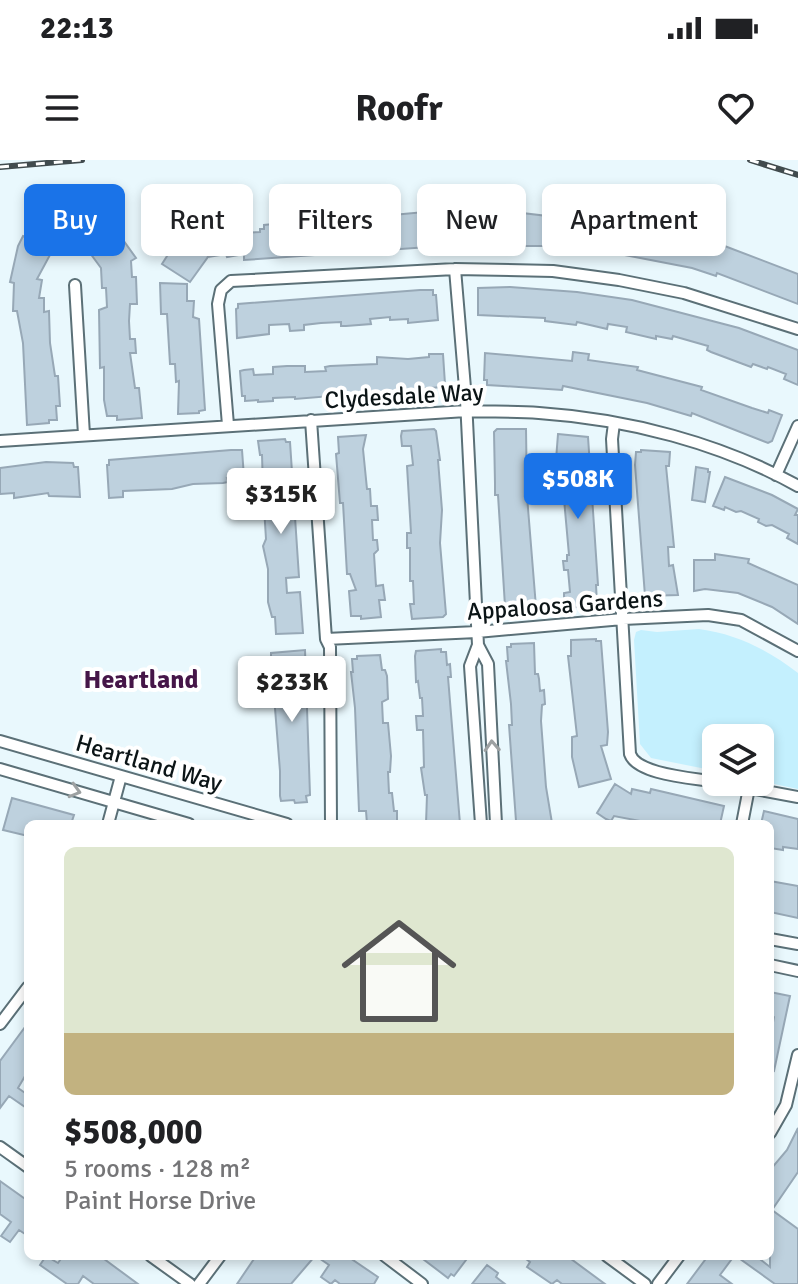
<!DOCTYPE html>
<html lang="en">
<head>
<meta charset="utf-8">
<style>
	:root { --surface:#fff; --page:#f2f2f2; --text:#202124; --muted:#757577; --accent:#1a73e8 }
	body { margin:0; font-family:Signika,sans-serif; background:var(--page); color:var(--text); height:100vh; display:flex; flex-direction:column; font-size:30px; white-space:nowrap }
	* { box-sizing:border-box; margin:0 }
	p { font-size:26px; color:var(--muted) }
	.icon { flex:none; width:44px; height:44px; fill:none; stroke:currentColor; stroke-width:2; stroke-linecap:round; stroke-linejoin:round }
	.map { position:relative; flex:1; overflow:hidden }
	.panel { position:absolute; left:24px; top:660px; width:750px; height:440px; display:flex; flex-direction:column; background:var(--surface); border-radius:12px; box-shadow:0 4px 12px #0003 }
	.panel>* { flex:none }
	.guide { position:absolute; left:24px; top:24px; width:750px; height:72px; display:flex; gap:16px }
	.fabs { position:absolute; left:702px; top:564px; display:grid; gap:16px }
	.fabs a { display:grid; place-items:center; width:72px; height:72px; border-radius:12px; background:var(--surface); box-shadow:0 4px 12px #0003; font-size:40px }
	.price { position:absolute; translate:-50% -68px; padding:0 18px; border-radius:8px; background:#fff; color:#222; font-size:26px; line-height:52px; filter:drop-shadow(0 2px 4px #0008) }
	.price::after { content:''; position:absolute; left:50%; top:48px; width:24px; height:18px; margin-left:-12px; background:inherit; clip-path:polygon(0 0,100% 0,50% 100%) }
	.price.on { background:var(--accent); color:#fff }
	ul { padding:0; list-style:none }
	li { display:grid; align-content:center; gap:16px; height:424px; padding:0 40px }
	li span { display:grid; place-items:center; height:248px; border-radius:12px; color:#555 }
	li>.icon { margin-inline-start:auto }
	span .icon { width:144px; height:144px; fill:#fffc; stroke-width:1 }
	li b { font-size:34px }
	.tag { padding:0 28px; border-radius:12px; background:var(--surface); box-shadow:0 4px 12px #0003; font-size:28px; line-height:72px }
	.tag.on { background:var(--accent); color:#fff }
	.status { display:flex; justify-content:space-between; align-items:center; height:56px; padding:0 40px; background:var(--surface); direction:ltr }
	.status svg { height:22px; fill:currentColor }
	header { display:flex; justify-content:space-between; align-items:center; height:104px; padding:0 40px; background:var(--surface); font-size:36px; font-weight:800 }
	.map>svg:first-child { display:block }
	.green { fill:#c4f0fe }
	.building { fill:#bed1de; stroke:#97a8b6; stroke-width:2 }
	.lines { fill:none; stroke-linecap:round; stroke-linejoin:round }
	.minor-casing { stroke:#5b7077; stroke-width:14 }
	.minor { stroke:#fff; stroke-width:10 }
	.rail-casing { stroke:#414b4e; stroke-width:6 }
	.rail { stroke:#fff; stroke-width:3; stroke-dasharray:9; stroke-linecap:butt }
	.oneway { stroke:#9da1a2 }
	.labels { text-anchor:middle; stroke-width:8; stroke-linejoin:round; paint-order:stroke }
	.street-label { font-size:24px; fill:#0b1416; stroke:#fff }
	.neighbourhood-label { font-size:26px; font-weight:bold; fill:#451648; stroke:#fff }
</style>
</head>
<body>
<div class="status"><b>22:13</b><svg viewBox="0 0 49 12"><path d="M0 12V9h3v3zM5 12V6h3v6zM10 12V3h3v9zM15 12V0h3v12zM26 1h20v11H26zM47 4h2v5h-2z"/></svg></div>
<header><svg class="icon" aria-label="menu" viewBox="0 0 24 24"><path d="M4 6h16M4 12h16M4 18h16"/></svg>Roofr<svg class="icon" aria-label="heart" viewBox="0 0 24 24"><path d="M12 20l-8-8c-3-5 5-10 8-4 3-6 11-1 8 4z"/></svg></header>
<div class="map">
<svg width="798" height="1124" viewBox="0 0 798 1124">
	<rect width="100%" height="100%" fill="#e9f8fd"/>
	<path class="green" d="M699 469C737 474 768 490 798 513V629L760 621V578H716V611L651 598 640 584 634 480 636 472 641 470 657 472Z"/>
	<path class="building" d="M296 51H304L305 62 324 60V67L344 66 343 62 348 60H357V63L377 62V59L393 58V55L424 52V57L445 54 499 56V52H514L547 56V58L605 61 614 63 613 66 648 72 649 65 664 70 663 74 722 85 798 114V144L717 113 716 116 692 108 609 92 563 86H515L500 82 244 100V94L227 97 226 94 208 97 190 122 162 104 181 74 208 96 204 71 236 66 238 73 260 72V69H264V65L273 64V70L294 68 293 65H297Z
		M116 70 136 98 131 101 132 117H136L137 144H130L129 161 130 179H135L136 193H130L135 228H139L142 258 117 260V256H107L104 240V207L100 208 99 150 107 147 106 128H102L101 108 90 93Z
		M23 76 48 89 46 91 51 93 37 119 42 120 39 138H44V152L49 151 50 183 55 216H58L60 246H56L57 260H49V263L27 265 23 183 17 151H13L14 123 10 122 18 86Z
		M160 123 187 124V141H194L193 157 199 159 205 250 199 251V253L178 254 179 221 176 222 175 204H170L167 154H161Z
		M510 127 577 132 632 140 739 168 798 190V225L784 219 786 214 768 207 767 209 753 204 751 207 711 192 707 190 708 186 673 176 672 179 656 176V179L626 172 627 167 608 164 607 169 577 162 576 165 545 161V158L478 155V128Z
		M420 130H433V135H436L438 160 408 163V159L390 160V157L370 159 371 164 346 166H341V162L321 163 304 165V170L290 171 289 164 269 165V174L237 178 236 149 238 148V144Z
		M573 192 589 194 588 200 638 207 637 210 702 227 701 230 752 248 768 253 769 250 782 255 772 281 768 283 692 253 691 256 647 243 563 226 562 230 503 226 487 225V220H484L485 193 572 201Z
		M429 194H443L445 224H442V227L295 239V237L273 238V241L258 242V240L245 241V236H242L240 211 244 210 253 209 254 215 273 214V207L287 206H305V212L326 211 325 207 330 206 377 204V197L408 199 429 197Z
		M434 269 436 271 440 300H438L442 350 440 383 446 454 443 457 412 459 410 444H414L413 421H410V388H407V373H411L407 306 413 305 411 286H402L401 276 402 271Z
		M497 269H526L527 336 536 447 510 449V446H505L498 335H495V323L494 272Z
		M558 274 588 277 598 425H596L597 443H592V446L564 448V433L570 432 568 410H564L563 401H567V395H569L564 339 560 335 559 326 564 325 562 305H557L556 300Z
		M366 275 363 289 367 329H370L371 346H377L378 360H372L373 380H377L378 390 374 394 376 426 383 425 385 440H379L381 457 361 459V456H351L349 431 356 430 350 414H347L343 343H340L336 294 339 293 338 277Z
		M285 279 286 282H290L299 417 286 418 287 433 300 432 303 473 276 474 275 457H272L268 442V409L263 386 266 379 264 347 268 346 267 327 263 328 262 295H260L258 281Z
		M231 290H242L244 317 227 318 228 322 223 323 193 324 172 329 123 331V337L109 338 107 305H109V300Z
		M641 290 670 292 669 306H666L674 387H668L669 406 673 405 678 435 645 436 635 305 636 292H641Z
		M46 302 73 303 74 307H78L80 337 49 336 48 333 14 338V333L0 334V308Z
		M696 307 708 309V312H710L705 342 692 340Z
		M725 317 772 335 798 349 795 355H798V384L787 378 789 374 772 365 766 366 758 362 759 359 741 351 736 352 725 347 724 350 713 346Z
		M715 394 749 399 748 403 798 425V464L772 447 738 433 705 429 694 431V400H715Z
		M596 479V481H601L608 572 607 585 601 586 611 619 579 627 572 597V577L577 576 568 496H571V480Z
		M534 483 535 514H538L539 519 540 531 544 530 545 544 542 545 541 561 546 627 552 663 521 664 520 661H516L509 565H512L511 544 506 501H508L507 487H511V484Z
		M441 489V492H446L447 505 450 504 451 517H448L460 664H426L427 635H425L421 608 424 607 423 570H417L416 556H423L422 538H420L418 521 416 522 415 496 416 491Z
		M305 490 310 635 306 636 307 642 295 643 294 640 281 641 280 636V611L271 498V493Z
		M380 495 382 510H385L387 516 388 539 382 542 383 563H388L391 596 390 612H388L389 633H392L394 651H397V664H367L366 651H359L355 548 351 512H353L352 499H357V496Z
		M615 624 631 634 632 629 650 633 651 629 724 646 720 664H656L614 656 611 661 606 659 597 653Z
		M12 638 74 655 71 664H28V676L3 670Z
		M764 651 798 659V689L783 687V690L770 688V664H761Z
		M770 721 798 726V758L770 752Z
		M770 832 790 836 774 911 770 910V878L774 857 770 853Z
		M28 863V911L18 928 28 935V949L9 936 0 948V901Z
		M798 968V1012L772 1050 798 1069V1124H775L736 1096H756L770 1107V1010L787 990Z
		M0 1021 28 1041V1076L19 1070 10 1082 1 1076 11 1062 0 1054Z
		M46 1096 58 1103 63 1096H100L138 1124H94L83 1116 78 1124H67L40 1105Z
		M256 1096H315L291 1124H237Z
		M316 1096H347L378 1117 374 1124H340L335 1120 331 1124 321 1117 329 1105Z
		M419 1096H469L454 1116 451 1114 448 1118Z
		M522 1096H567L605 1124H562L557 1120 552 1124 527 1107 530 1102Z
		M708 1096H734L720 1115 732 1124H687Z
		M487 1105 498 1113 496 1117 505 1124H472Z"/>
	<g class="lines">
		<g class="minor-casing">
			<path id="minor" d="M455 109 466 240 478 485 470 506 481 664
				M75 125 84 275
				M311 260 326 479 330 487 331 664
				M614 263 612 279 630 594C637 615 695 618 716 622
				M228 265 218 144 221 130 231 121 455 109 553 111 619 120 684 133 798 169
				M0 281 466 251C490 252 515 251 539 253 628 259 720 283 798 326
				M776 315 798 266
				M326 479 477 472 623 459 708 455 741 460 798 491
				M478 485 488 504 496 664
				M0 581 287 664
				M0 609 189 664
				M717 622 798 637
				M108 664 121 616
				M742 664 749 628
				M770 779 798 784
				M770 805 798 811
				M0 864 28 827
				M770 973 786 945 798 895
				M0 987 28 1007
				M151 1096 190 1124
				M385 1096 422 1124
				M607 1096 645 1124
				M199 1124 220 1096
				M658 1124 679 1096"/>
		</g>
		<use href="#minor" class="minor"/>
		<g class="rail-casing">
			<path id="rail" d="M750 0 798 15
				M0 7 82 0"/>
		</g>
		<use href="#rail" class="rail"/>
	</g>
	<defs><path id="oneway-chevron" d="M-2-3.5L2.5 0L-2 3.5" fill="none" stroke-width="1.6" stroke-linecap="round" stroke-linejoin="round" transform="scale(2)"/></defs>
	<g class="oneway">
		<use href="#oneway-chevron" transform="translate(492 586) rotate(-93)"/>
		<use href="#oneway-chevron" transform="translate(75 631) rotate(16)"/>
	</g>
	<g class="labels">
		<g class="street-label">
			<text transform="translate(404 236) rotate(-3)" y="8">Clydesdale Way</text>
			<text transform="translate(565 445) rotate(-4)" y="8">Appaloosa Gardens</text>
			<text transform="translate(149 603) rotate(16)" y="8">Heartland Way</text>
		</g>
		<g class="neighbourhood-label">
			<text x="141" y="528">Heartland</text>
		</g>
	</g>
</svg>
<div class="fabs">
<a><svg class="icon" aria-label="layers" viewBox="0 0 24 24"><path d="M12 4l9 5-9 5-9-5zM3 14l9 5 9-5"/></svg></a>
</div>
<b class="price on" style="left:578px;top:361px">$508K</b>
<b class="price" style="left:281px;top:376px">$315K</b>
<b class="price" style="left:292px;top:564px">$233K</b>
<div class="guide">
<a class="tag on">Buy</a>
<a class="tag">Rent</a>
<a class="tag">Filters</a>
<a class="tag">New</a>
<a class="tag">Apartment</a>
</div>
<section class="panel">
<ul>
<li><span style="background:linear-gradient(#dfe7d0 75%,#c2b280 0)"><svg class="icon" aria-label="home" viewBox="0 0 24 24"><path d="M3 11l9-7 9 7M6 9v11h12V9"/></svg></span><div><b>$508,000</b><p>5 rooms · 128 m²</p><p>Paint Horse Drive</p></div></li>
</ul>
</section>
</div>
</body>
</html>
